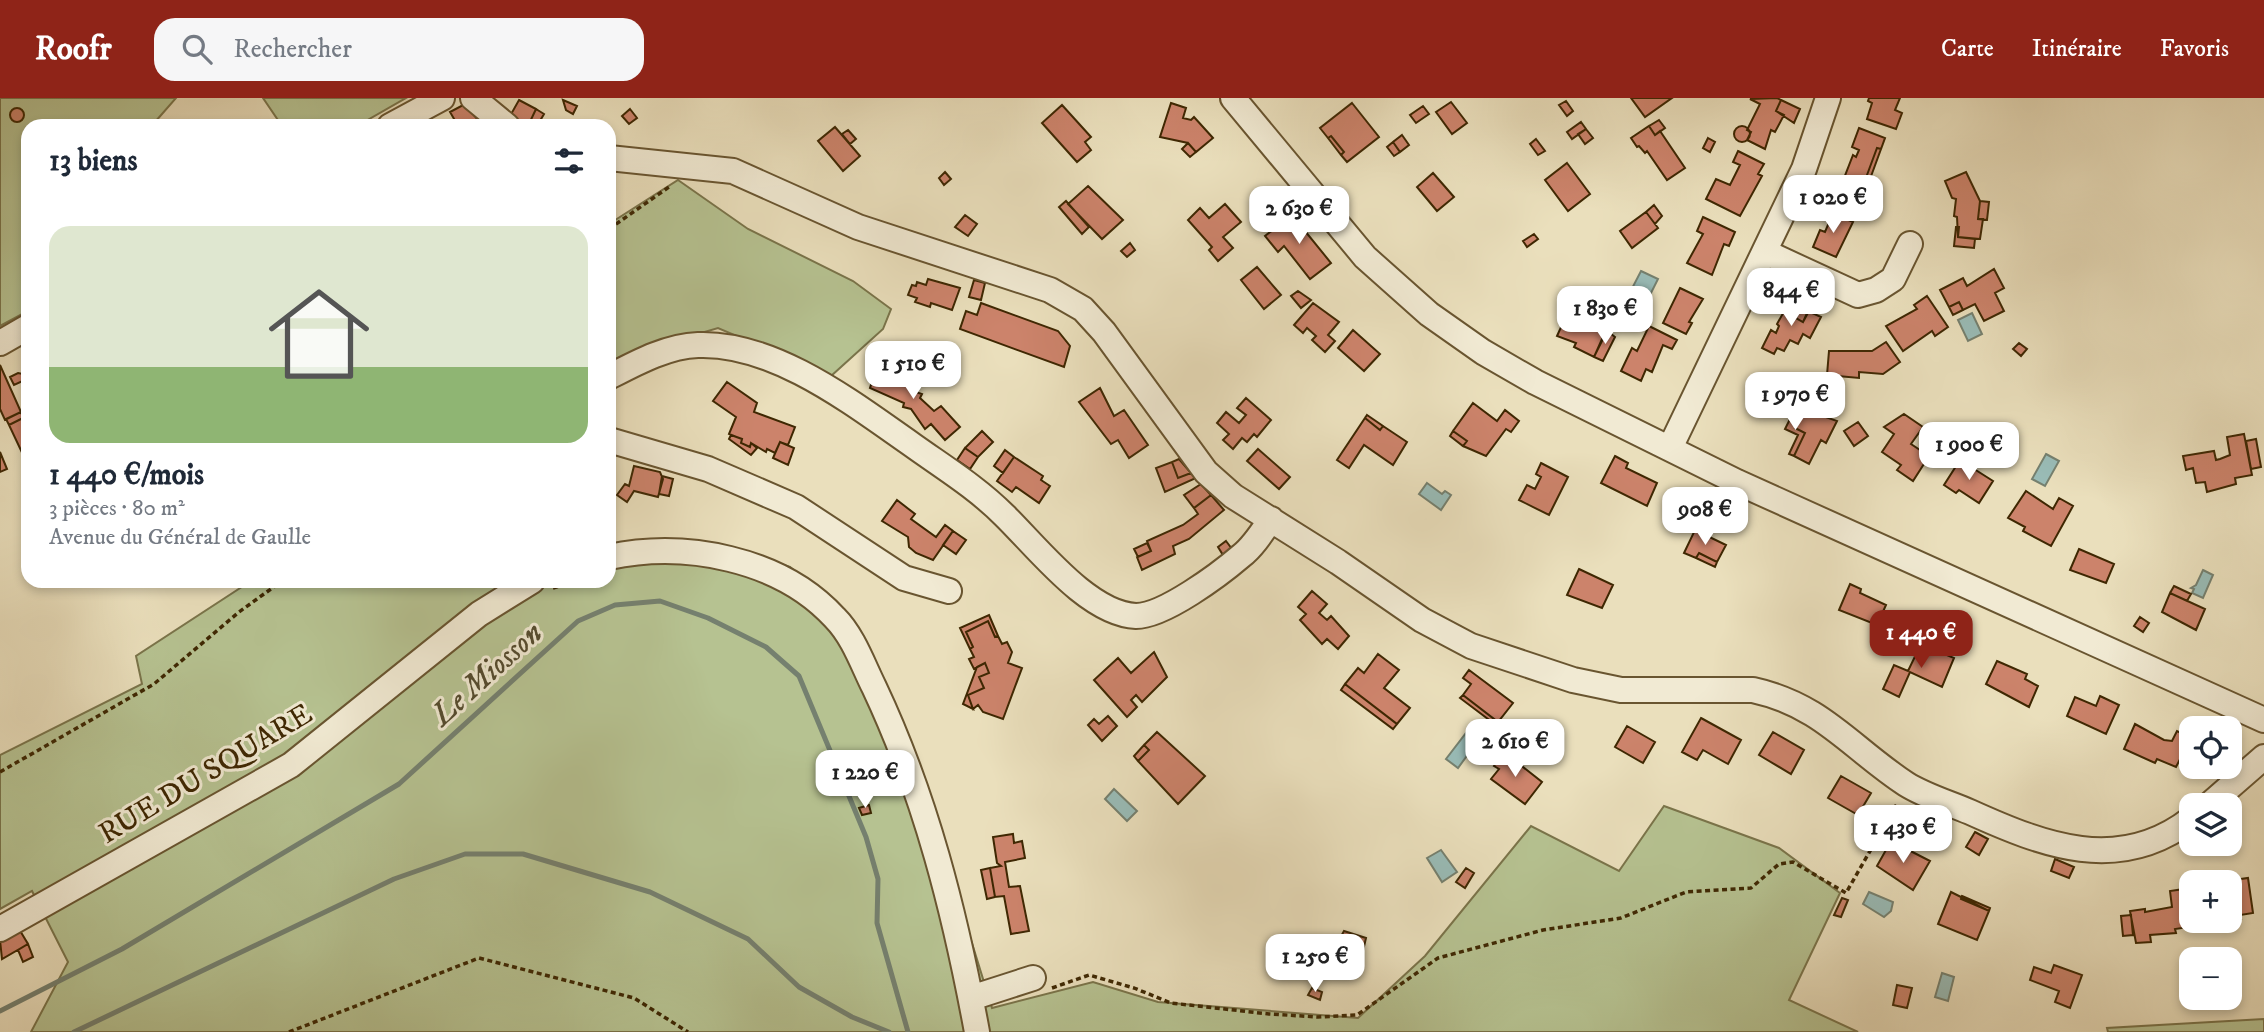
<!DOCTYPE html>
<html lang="fr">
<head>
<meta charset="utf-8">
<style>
	:root { --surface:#fff; --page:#f6f6f7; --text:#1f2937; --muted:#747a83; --accent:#8f2418 }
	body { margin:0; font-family:"IM FELL DW Pica",serif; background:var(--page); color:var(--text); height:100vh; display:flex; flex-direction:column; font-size:26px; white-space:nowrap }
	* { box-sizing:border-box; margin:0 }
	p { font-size:23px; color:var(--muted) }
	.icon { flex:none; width:38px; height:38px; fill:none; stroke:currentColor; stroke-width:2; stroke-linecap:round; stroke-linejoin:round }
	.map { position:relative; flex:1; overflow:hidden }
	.details { position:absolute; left:21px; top:21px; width:595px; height:469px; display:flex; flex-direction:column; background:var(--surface); border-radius:21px; box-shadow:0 4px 10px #0003 }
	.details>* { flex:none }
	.tools { position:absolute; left:2179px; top:618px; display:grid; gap:14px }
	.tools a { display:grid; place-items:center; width:63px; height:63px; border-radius:14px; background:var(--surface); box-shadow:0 4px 10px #0003; font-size:35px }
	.price { position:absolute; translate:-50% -60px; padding:0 16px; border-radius:14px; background:#fff; color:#222; font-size:23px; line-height:46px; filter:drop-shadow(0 2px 4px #0008) }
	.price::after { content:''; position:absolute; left:50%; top:42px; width:21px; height:16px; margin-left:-10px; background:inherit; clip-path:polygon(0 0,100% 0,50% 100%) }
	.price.current { background:var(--accent); color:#fff }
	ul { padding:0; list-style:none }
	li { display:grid; align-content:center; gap:14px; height:371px; padding:0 28px }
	li span { display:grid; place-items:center; height:217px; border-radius:21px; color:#555 }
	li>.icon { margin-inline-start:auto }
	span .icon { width:126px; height:126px; fill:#fffc; stroke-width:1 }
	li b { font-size:30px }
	h2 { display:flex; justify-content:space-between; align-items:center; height:84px; padding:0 28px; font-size:30px }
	header { display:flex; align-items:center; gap:42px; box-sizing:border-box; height:98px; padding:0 35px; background:var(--accent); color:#fff }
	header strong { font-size:33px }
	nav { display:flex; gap:38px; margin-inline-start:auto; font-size:24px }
	.search { width:490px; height:63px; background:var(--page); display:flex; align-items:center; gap:18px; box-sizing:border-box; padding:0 24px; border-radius:21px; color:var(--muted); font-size:26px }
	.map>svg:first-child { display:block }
	.green { fill:#b6c291; stroke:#7a744a; stroke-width:2 }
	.water { fill:#99bcb7; stroke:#75806f; stroke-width:2 }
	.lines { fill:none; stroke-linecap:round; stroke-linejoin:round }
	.stream { stroke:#75806f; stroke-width:5 }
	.building { fill:#cc836b; stroke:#3e2702; stroke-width:2 }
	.minor-casing { stroke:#695530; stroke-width:28 }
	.path { stroke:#3e2702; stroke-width:3.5; stroke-dasharray:5 3.5; stroke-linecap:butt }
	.minor { stroke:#f1ead3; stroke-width:24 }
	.labels { text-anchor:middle; stroke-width:6; stroke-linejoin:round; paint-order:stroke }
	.street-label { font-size:30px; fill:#3e2702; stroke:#f1ead3 }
	.water-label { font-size:32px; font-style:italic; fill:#554c2f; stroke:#f1ead3 }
</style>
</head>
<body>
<header>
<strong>Roofr</strong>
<div class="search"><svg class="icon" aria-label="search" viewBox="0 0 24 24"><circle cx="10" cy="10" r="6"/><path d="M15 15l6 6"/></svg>Rechercher</div>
<nav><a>Carte</a><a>Itinéraire</a><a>Favoris</a></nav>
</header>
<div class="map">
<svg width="2264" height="934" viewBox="0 0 2264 934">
	<rect width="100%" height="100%" fill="#eadfbc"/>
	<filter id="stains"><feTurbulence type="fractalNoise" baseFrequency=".00286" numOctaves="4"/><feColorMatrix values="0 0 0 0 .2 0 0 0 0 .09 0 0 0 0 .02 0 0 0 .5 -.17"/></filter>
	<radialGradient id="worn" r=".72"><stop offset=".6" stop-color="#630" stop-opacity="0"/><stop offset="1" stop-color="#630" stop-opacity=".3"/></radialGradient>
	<path class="green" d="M0 0H176L155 24 157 28H28V213L0 228Z
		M263 0H406L357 28H282Z
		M678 82 748 131 853 183 891 211 883 231 831 278 718 230 622 258 609 270V126Z
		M718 446 790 469 841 511 879 570 922 683 992 910 1093 884 1158 904 1358 920 1425 858 1531 728 1619 773 1664 708 1779 750 1840 795 1789 902 1858 934H31L68 864 32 793 0 811V657L142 586 136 558 251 483H609V448Z
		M2264 921V934H2108L2107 930Z"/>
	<path class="water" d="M1641 173 1658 181 1642 213 1625 204Z
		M1972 215 1982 236 1968 243 1958 222Z
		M2046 356 2059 363 2045 388 2032 381Z
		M1427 385 1442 396 1445 393 1451 397 1441 412 1419 396Z
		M2203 472 2213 477 2203 500 2192 495 2194 491 2191 490 2196 487Z
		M1466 635 1477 644 1458 670 1446 661Z
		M1114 691 1137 713 1127 723 1105 701Z
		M1441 752 1457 774 1442 784 1427 760Z
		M1869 794 1893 804 1891 813 1884 819 1863 806Z
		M1942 875 1954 879 1948 903 1935 899Z"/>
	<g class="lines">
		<path class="stream" d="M0 913 122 851 399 686 578 523 615 507 660 503 708 520 766 549 799 578 866 739 878 781 877 825 908 934
			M74 934 394 781 465 756H523L650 794 748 841 799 889 852 919 889 934"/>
	</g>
	<path class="building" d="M1631 0H1672L1645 19Z
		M1777 0 1781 2 1776 13 1784 17 1775 34 1771 32 1765 51 1747 42 1751 34 1747 32 1760 6 1750 1Z
		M1869 0H1900L1895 12 1902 15 1896 31 1867 21 1872 5 1868 3Z
		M519 2 536 11 528 28 510 18Z
		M563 2 577 8 573 16 566 12Z
		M1781 2 1800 11 1794 25 1776 13Z
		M1566 3 1573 13 1567 18 1559 7Z
		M1451 4 1467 25 1452 36 1436 14Z
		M1171 5 1186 10 1183 20 1191 22 1194 19 1213 40 1196 54 1188 45 1160 39Z
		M1352 5 1379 39 1347 64 1341 57 1344 54 1331 38 1328 40 1320 30Z
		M465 6 483 28 457 26 450 14Z
		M1062 7 1091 39 1085 44 1091 52 1077 64 1042 25Z
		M1423 8 1429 16 1416 25 1410 17Z
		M10 17a7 7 0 1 1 14 0a7 7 0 1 1-14 0Z
		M536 11 544 16 537 28H528Z
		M630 11 637 20 629 26 622 18Z
		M1659 22 1665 30 1655 37 1649 28Z
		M1581 24 1586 31 1572 41 1567 34Z
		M1649 28 1655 37 1660 33 1685 70 1667 82 1647 53 1645 55 1639 48 1637 49 1631 40Z
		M1734 36a8 8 0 1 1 16 0a8 8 0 1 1-16 0Z
		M835 29 860 58 843 73 818 43Z
		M1859 30 1885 40 1881 51 1877 50 1867 77 1870 81 1864 96 1841 88 1853 57 1856 59 1859 52 1852 49Z
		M1586 31 1593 40 1585 46 1578 36Z
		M848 32 856 41 850 46 842 36Z
		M1402 37 1409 47 1400 54 1393 44Z
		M1331 38 1344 54 1341 57 1328 40Z
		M1708 40 1715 44 1710 54 1703 50Z
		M1536 41 1545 53 1538 57 1530 46Z
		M1393 44 1400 54 1394 58 1387 49Z
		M1188 45 1196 54 1190 59 1182 51Z
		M1877 50 1881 51 1870 81 1867 77Z
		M1738 53 1764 66 1758 76 1762 78 1740 118 1706 101 1716 81 1730 87 1740 67 1733 64Z
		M1567 65 1590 96 1568 113 1545 82Z
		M945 74 951 81 944 87 939 80Z
		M1966 74 1980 103 1978 121H1983L1980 141 1958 139 1957 119 1954 118 1956 101 1952 100 1945 83Z
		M1433 75 1454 99 1437 113 1417 89Z
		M1088 88 1123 122 1102 141 1068 106Z
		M1066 103 1089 129 1082 136 1059 109Z
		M1980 103 1989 104 1987 122 1978 121Z
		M1225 106 1241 124 1223 139 1233 150 1218 163 1209 152 1212 149 1188 122 1200 110 1209 120Z
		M1654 107 1662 118 1655 126 1646 114Z
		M1646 114 1658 130 1632 150 1620 133Z
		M1833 115 1853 124 1836 159 1813 149 1820 132 1825 134Z
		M965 117 977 126 968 138 955 129Z
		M1292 117 1331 165 1310 181 1284 148 1278 154 1265 138Z
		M1703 119 1735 134 1729 148 1724 146 1712 177 1687 165 1703 136 1697 133Z
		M1956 129H1959L1958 139 1975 141 1974 150 1954 148Z
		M1534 136 1538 141 1527 149 1523 143Z
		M1130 145 1135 152 1127 159 1121 153Z
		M1257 169 1281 197 1264 211 1241 182Z
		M1994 171 2004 190 1995 195 2004 213 1984 223 1975 206 1963 212 1959 204 1949 209 1940 192 1963 180 1967 188Z
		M928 181 960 190 952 212 931 205 930 209 915 204 917 200 908 197 912 187 916 188 917 184 926 187Z
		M974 182 985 185 981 202 969 199Z
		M1680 190 1703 201 1689 224 1692 225 1686 236 1663 225Z
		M1298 193 1311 202 1301 210 1291 198Z
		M1927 198 1948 229 1935 238 1932 233 1903 253 1886 228 1917 211 1914 207Z
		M1791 201 1802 207 1796 220 1803 224 1808 213 1821 219 1810 240 1803 236 1798 246 1790 242 1784 253 1777 250 1774 256 1762 250 1771 232 1776 235 1779 228 1777 226Z
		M1959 204 1963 212 1953 217 1949 209Z
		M981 205 1058 233 1070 248 1064 269 960 231 966 213 977 217Z
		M1313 205 1339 224 1328 237 1335 243 1325 254 1312 242 1316 238 1307 230 1303 235 1294 227Z
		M1802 207 1810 211 1803 224 1796 220Z
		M1567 216 1606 235 1594 259 1574 249 1576 245 1557 238Z
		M1649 228 1677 242 1672 251 1663 247 1652 274 1646 271 1641 283 1621 273 1632 250 1637 253Z
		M1353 232 1380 256 1364 273 1338 250Z
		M1606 232 1615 239 1603 263 1594 259Z
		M1886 244 1900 264 1883 276 1859 274V280L1827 277 1829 253H1872Z
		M2019 245 2027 251 2021 258 2013 251Z
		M0 267 21 314 5 322 0 311Z
		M877 268 908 278 907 281 913 283 910 292 922 296 920 300 934 313 941 308 960 329 945 342 931 326 925 331 911 311 903 309 904 305 870 290Z
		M18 275 23 276 25 282 14 287 10 279Z
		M727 284 757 305 754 314 795 329 788 347 780 344 775 355 767 351 766 354 751 345 750 349 741 345 742 341 729 336 736 319 713 303Z
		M1100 290 1114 318 1124 312 1148 347 1129 360 1118 342 1111 346 1079 304Z
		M1246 300 1271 322 1257 339 1254 336 1247 344 1242 340 1233 351 1223 342 1229 336 1217 325 1226 314 1239 325 1246 317 1237 310Z
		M1798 304 1818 313 1817 316 1837 323 1826 345 1821 342 1809 366 1794 358 1805 335 1795 330 1801 319 1793 315Z
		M1473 305 1497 323 1505 312 1519 323 1511 334 1506 331 1486 358 1463 348 1467 343 1453 333Z
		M21 314 23 320 9 327 6 321Z
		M1793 315 1801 319 1795 330 1805 335 1794 358 1789 356 1798 337 1785 331Z
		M1904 316 1923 329 1911 346 1929 358 1913 383 1897 372 1901 367 1882 354 1894 336 1884 329Z
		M1367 317 1383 328 1380 332 1365 320Z
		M23 320 28 331 26 363 9 327Z
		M1365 320 1380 332 1383 328 1407 344 1393 367 1364 347 1349 370 1337 362Z
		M1858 324 1868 338 1854 348 1844 333Z
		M982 333 993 344 978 359 965 350Z
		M1453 333 1467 343 1463 348 1450 338Z
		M2244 336 2252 377 2235 380 2236 386 2207 394 2205 384 2196 385 2193 370 2186 372 2183 358 2214 353 2216 362 2220 361 2230 357 2227 339Z
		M731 337 742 341 741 345 750 349 751 345 757 350 751 357 729 341Z
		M2256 341 2261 369 2251 371 2246 343Z
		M780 344 794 350 788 367 773 360Z
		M965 350 978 359 970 371 957 362Z
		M1258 351 1290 379 1279 391 1247 363Z
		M1005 352 1014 359 1003 375 994 368Z
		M0 354 7 371 0 374Z
		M1615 358 1628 365 1626 370 1657 385 1647 408 1601 385Z
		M1014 359 1043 378 1041 382 1050 388 1039 405 1016 389 1012 394 997 383Z
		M1179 361 1191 375 1178 380 1172 364Z
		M1960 362 1993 383 1979 405 1959 392 1956 395 1944 387Z
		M1172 364 1178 380 1191 375 1196 380 1165 394 1156 370Z
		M1541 365 1568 379 1549 417 1519 402 1527 387 1535 391 1541 379 1536 376Z
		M634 368 660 374 663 381 658 399 634 393 627 404 617 397 625 386 629 388Z
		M662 378 673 381 669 398 659 396Z
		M1201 386 1211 397 1194 410 1184 397Z
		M2026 393 2053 411 2059 400 2073 408 2051 448 2023 433 2025 429 2008 420Z
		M1211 397 1224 412 1189 441 1173 448 1175 456 1142 472 1137 459 1151 453 1147 443 1183 427 1198 416 1194 410Z
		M897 402 915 416 911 421 936 439 945 427 953 433 933 462 916 455 909 449 908 439 882 423Z
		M1695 432 1726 447 1717 464 1699 455 1696 460 1684 455Z
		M953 433 966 442 956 456 943 447Z
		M1226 443 1232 451 1223 457 1218 449Z
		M1147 445 1151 453 1138 459 1134 451Z
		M2079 451 2114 466 2106 485 2070 472Z
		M1699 455 1717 464 1715 469 1696 460Z
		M1579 471 1613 487 1602 510 1567 497Z
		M1850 486 1861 491 1860 495 1886 507 1877 527 1839 512Z
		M2174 488 2191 496 2187 503 2170 495Z
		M1312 493 1327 506 1319 515 1327 522 1331 518 1349 538 1338 551 1327 541 1322 546 1300 522 1306 516 1298 509Z
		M2170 495 2205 511 2196 532 2162 514Z
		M989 517 998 538 995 539 988 523 966 534 973 549 970 551 960 530Z
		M2140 519 2149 525 2143 534 2134 528Z
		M988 523 995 539 998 538 1002 546 1007 544 1012 554 1008 565 1022 570 1003 621 983 614 978 607 973 611 968 597 984 590 979 579 989 575 985 565 974 571 969 561 974 559 970 551 973 549 966 534Z
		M1921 546 1954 560 1942 589 1910 574 1899 599 1883 591 1894 567 1908 573Z
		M1154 554 1167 579 1142 604 1136 597 1131 602 1137 609 1127 619 1094 582 1118 560 1131 575Z
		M1378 556 1399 572 1384 590 1410 610 1397 626 1345 586 1358 570 1364 575Z
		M1997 563 2027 576 2025 581 2038 588 2029 609 1986 586Z
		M985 565 989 575 979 579 984 590 968 597 973 611 963 606 977 569Z
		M1469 572 1513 605 1498 624 1463 597 1471 586 1463 580Z
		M1345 586 1397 626 1393 631 1341 592Z
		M1463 597 1498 624 1496 627 1460 600Z
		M2100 598 2119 607 2106 636 2067 618 2075 599 2096 608Z
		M1108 618 1117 628 1102 643 1088 627 1094 621 1099 626Z
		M1701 620 1741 642 1728 666 1703 652 1697 662 1682 654Z
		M2135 626 2164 642 2172 643 2177 633 2191 640 2176 669 2157 661 2155 665 2124 651Z
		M1627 628 1655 644 1643 665 1615 649Z
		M1157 634 1205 678 1178 706 1138 663 1149 652 1144 647Z
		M1773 634 1804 652 1791 676 1759 657Z
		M1513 641 1525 650 1515 663 1504 654Z
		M1144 647 1149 652 1138 663 1134 658Z
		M1504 654 1542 684 1525 706 1491 681 1499 671 1494 668Z
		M1841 678 1871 695 1858 717 1828 700Z
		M869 707 871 715 862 717 859 710Z
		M1975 734 1988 741 1979 757 1966 749Z
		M1013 736 1014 745 1022 743 1025 760 1005 764 1009 789 1020 788 1029 833 1011 836 1004 798 995 799 990 770 1001 768 997 765 993 739Z
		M1891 743 1930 763 1913 792 1877 768Z
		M2055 761 2074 769 2069 780 2051 773Z
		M990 770 995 799 987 801 981 772Z
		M1466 770 1474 775 1465 790 1456 784Z
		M2248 780 2253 815 2240 817 2241 821 2207 826 2206 822H2230V784L2227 783Z
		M2184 791 2189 829 2175 831 2176 835 2150 837 2151 844 2136 845 2130 813 2145 811V814L2172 809 2170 793Z
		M1951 794 1989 813 1977 842 1938 826Z
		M1962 798 1990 810 1989 813 1961 801Z
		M1842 800 1848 802 1841 819 1834 817Z
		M2131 817 2133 837 2123 838 2121 818Z
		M19 831 28 846 2 861 0 842Z
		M1344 833 1366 840 1359 870 1328 862Z
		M28 846 33 859 23 864 18 852Z
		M2054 867 2082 877 2070 910 2055 904 2059 893 2030 882 2034 869 2051 875Z
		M1897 887 1912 890 1907 910 1893 907Z
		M1312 890 1322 894 1320 902 1308 897Z"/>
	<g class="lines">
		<g class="minor-casing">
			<path id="minor" d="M473 0 507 28
				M1233 0 1365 159 1429 216 1483 254 1535 284 1737 384 2264 622
				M390 28 442 0
				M609 60 733 73 858 129 1050 192 1083 211 1104 234 1206 374 1233 398 1338 464 1422 522 1471 548 1573 582 1621 592H1753C1822 607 1851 650 1906 686 1925 698 1949 705 1970 714 2043 747 2119 777 2191 721
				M1765 154 1858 197 1876 192 1893 181 1910 146
				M0 245 28 229
				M609 279C636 265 667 248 698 247 774 244 852 305 911 346 943 369 976 389 1004 417 1037 449 1088 516 1136 518 1164 518 1220 476 1241 458 1253 449 1263 433 1271 421
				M609 342 708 371 796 409 904 480 949 493
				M1670 350 1804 71 1828 0
				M609 459C685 443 780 460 835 520 853 538 863 567 874 589 926 699 955 815 977 934
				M2209 707 2264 659
				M0 831 291 667 479 516 532 483
				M971 900 1033 880"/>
		</g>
		<path class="path" d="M609 131 669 89
			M553 490 576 483
			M0 674 154 586 239 514 282 483
			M1052 890 1089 877 1134 890 1171 905 1269 916 1318 919 1357 917 1438 860 1543 832 1621 820 1686 794 1751 790 1779 766 1793 764 1846 795 1898 704
			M289 934 479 860 634 900 688 934"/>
		<use href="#minor" class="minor"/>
	</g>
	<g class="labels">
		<g class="street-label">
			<text transform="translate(205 675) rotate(-31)" y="10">RUE DU SQUARE</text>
		</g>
		<g class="water-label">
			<text transform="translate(486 575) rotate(-42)" y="11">Le Miosson</text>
		</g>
	</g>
	<rect width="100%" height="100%" filter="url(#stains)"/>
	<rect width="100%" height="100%" fill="url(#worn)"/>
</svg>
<div class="tools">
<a><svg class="icon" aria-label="locate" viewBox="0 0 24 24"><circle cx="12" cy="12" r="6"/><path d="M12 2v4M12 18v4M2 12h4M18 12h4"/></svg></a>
<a><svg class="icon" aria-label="layers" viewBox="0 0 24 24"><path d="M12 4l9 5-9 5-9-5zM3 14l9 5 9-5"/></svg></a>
<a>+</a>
<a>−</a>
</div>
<b class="price" style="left:1833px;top:137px">1 020 €</b>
<b class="price" style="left:1299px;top:148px">2 630 €</b>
<b class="price" style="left:1791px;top:230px">844 €</b>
<b class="price" style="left:1605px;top:248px">1 830 €</b>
<b class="price" style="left:913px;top:303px">1 510 €</b>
<b class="price" style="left:1795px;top:334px">1 970 €</b>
<b class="price" style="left:1969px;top:384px">1 900 €</b>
<b class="price" style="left:1705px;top:449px">908 €</b>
<b class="price current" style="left:1921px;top:572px">1 440 €</b>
<b class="price" style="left:1515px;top:681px">2 610 €</b>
<b class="price" style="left:865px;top:712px">1 220 €</b>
<b class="price" style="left:1903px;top:767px">1 430 €</b>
<b class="price" style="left:1315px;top:896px">1 250 €</b>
<section class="details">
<h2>13 biens<svg class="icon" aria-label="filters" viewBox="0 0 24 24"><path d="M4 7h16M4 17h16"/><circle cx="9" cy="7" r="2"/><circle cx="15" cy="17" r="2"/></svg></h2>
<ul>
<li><span style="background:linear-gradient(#dfe7d0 65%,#8fb573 0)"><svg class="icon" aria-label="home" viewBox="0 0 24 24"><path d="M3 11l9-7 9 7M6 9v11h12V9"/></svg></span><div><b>1 440 €/mois</b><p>3 pièces · 80 m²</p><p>Avenue du Général de Gaulle</p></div></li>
</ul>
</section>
</div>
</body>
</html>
